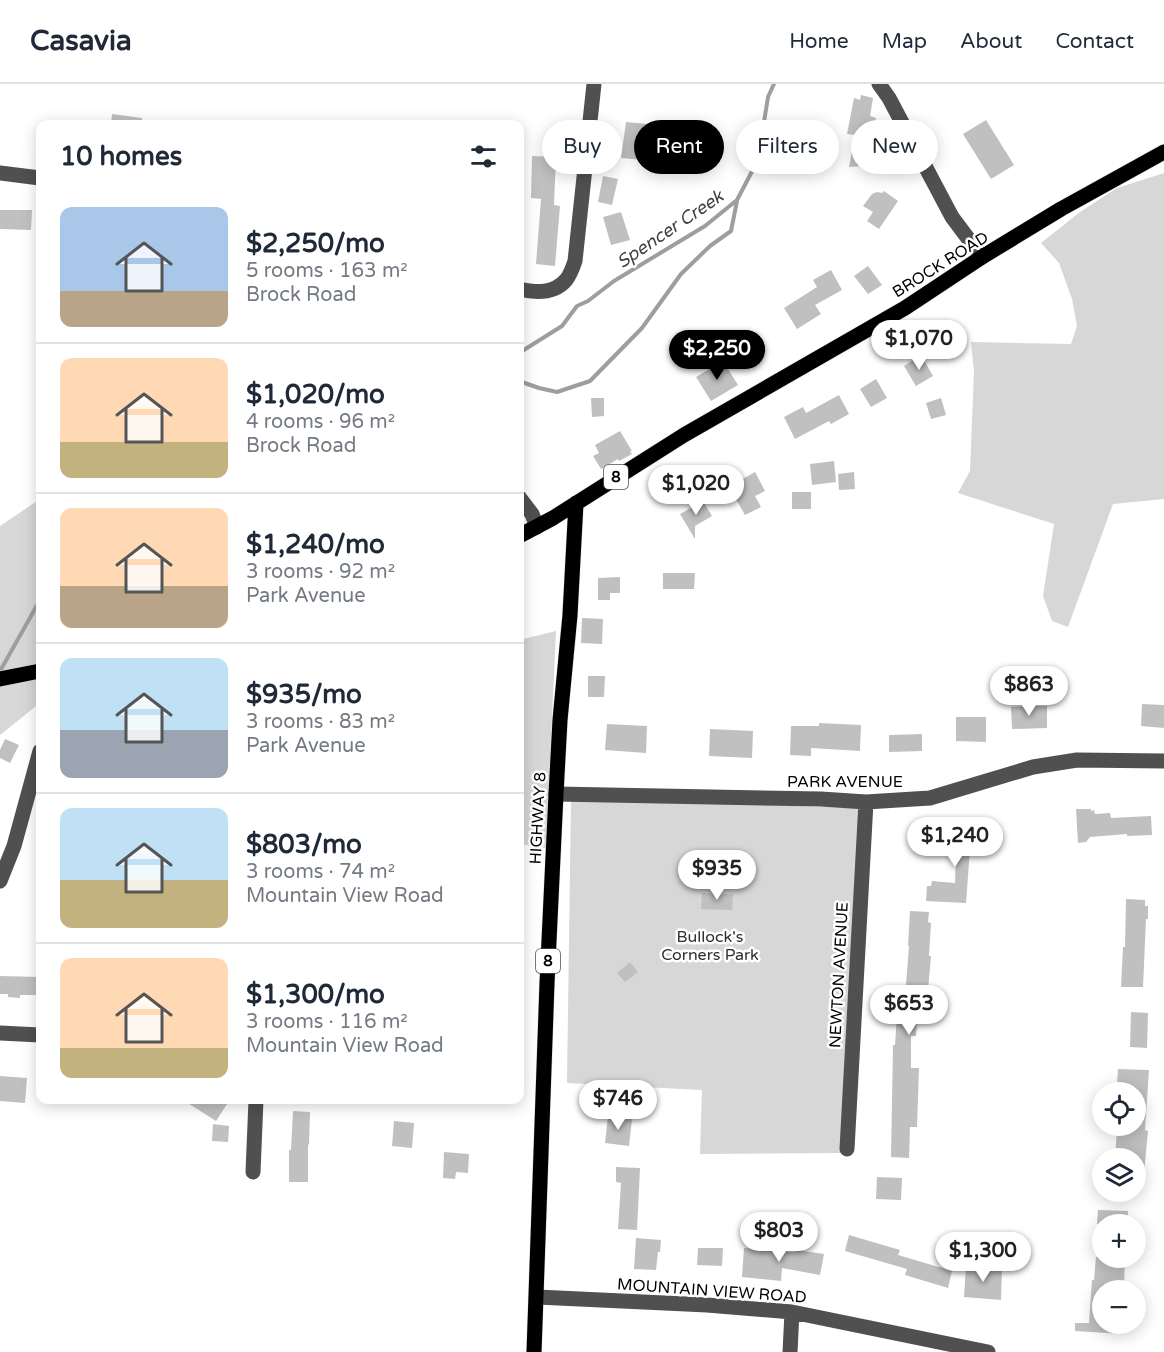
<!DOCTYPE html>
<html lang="en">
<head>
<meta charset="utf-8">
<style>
	:root { --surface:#fff; --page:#f6f6f7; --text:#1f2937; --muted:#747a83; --line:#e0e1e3; --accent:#000 }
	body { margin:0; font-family:"Varela Round",sans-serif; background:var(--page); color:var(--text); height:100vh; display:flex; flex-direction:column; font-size:22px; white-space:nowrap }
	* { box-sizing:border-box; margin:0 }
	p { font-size:20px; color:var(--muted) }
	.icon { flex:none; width:33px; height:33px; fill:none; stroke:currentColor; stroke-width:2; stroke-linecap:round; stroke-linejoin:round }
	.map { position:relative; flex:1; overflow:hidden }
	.details { position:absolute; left:36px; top:36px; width:488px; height:984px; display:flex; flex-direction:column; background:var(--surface); border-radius:12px; box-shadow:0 3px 15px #0003 }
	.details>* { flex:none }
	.top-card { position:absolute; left:542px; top:36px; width:532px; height:54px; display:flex; gap:12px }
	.buttons { position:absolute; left:1092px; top:998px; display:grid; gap:12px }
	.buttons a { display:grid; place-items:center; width:54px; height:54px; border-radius:50%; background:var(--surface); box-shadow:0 3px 15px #0003; font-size:30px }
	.price { position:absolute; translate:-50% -51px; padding:0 14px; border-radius:21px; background:#fff; color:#222; font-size:20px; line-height:39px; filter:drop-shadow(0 2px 3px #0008) }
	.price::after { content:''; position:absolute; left:50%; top:36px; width:18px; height:14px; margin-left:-9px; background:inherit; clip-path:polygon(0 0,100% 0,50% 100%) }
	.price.on { background:var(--accent); color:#fff }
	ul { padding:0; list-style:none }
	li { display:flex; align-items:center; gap:18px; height:150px; padding:0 24px }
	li+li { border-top:2px solid var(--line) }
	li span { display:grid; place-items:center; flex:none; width:168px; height:120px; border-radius:12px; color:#555 }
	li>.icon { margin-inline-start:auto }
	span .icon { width:72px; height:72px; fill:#fffc; stroke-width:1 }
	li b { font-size:26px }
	h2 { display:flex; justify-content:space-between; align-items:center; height:72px; padding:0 24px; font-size:26px }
	.pill { padding:0 21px; border-radius:27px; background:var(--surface); box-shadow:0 3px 15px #0003; font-size:21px; line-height:54px }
	.pill.on { background:var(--accent); color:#fff }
	header { display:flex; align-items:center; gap:36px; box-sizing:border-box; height:84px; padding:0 30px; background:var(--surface); border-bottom:2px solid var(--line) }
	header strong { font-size:28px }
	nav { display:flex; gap:33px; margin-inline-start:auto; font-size:21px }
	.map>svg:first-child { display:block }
	.green { fill:#d7d7d7 }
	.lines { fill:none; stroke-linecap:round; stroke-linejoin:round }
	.stream { stroke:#9e9e9e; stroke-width:4 }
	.building { fill:#c0c0c0 }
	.major-casing { stroke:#dbdbdb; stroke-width:16 }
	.minor { stroke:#505050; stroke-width:15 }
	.major { stroke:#000; stroke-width:15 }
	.labels { text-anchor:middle; stroke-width:5; stroke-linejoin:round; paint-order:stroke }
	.shield { fill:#fff; stroke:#4c4c4c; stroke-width:1.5 }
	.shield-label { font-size:15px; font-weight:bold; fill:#000 }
	.street-label { font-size:16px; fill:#000; stroke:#fff }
	.park-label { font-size:16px; fill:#2e2e2e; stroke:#fff }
	.water-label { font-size:18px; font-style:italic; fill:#3f3f3f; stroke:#fff }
</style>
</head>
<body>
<header>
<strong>Casavia</strong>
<nav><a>Home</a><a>Map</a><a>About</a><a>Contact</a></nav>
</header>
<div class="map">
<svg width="1164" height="1268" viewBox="0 0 1164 1268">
	<rect width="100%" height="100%" fill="#fff"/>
	<path class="green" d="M1164 89V415L1113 420 1068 543 1052 537 1043 512 1054 440 958 409 970 387 974 288 971 258 1071 260 1077 242 1072 215 1059 179 1041 159 1080 128 1117 104Z
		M40 415V619L0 651V442Z
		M556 547 546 764 519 760V556Z
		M571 715 859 724 840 1069 700 1070 702 1006 567 999Z"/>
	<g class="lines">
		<path class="stream" d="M519 269 562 242 577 222 588 217 614 197 705 142 737 116 758 76 768 13 774 0
			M519 297 539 304 557 308 590 297 642 244 681 190 710 162 731 147 737 117
			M0 587 40 516"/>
	</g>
	<path class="building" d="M861 11 873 14 870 32 876 34 871 67 882 70 879 81 849 83 855 51 847 50 854 14 860 16Z
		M112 30 142 34V40H111Z
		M986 36 1014 81 991 95 963 50Z
		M626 38 647 40 643 76 621 74Z
		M532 72 556 73 554 121 560 122 555 182 536 180 541 115 531 114Z
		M603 92 618 95 612 121 598 118Z
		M884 107 898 117 879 145 867 137 873 128 863 122 872 110 877 108 882 109Z
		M0 126H32L31 146 0 145Z
		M621 128 630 156 611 161 603 133Z
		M868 182 882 201 868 210 854 192Z
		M831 186 842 206 815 221 821 230 797 245 784 224 817 203 813 196Z
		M921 271 933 292 916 302 904 282Z
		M723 277 738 301 711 317 696 293Z
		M876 295 887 314 871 323 860 305Z
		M839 311 849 330 831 340 829 337 795 355 784 333 803 323 806 329Z
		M591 314H604V332L592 333Z
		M941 314 946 331 931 335 926 319Z
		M620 347 632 367H630L632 370 619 377 618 375 601 385 593 372 599 369 595 361Z
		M834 377 836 398 812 401 810 380Z
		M755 388 765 407 755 412 761 423 745 431 729 403Z
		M854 388 855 405 839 406 838 390Z
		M792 408H811V425H792Z
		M703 417 712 432 695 442V455L680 430Z
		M663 489H695L694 505H663Z
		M620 493V509H610V516H598V494Z
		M582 534 603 535 602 560 581 559Z
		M588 592H605L604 613H588Z
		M1142 620 1164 621V644L1141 642Z
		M1047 622V644L1012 645 1011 623Z
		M956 633H986V658L956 657Z
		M819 639 861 641 860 667 811 664V672L790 671 791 642H819Z
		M607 640 647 642 646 669 605 666Z
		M710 645 753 647 752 674 709 672Z
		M922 650V667L889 668V651Z
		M5 655 19 661 10 679 0 674V666Z
		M1076 725H1091V727L1094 726 1095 730 1110 729 1111 734 1151 732 1152 751 1127 752V750L1090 753 1086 758 1078 759Z
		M976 747 978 764 970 765 966 819 926 817 927 802H931L932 797 955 799 956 766 941 768 940 750Z
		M702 809 733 810 732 826 701 825Z
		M1126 815 1145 816V822H1148V835H1146L1143 903H1121L1123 863H1125Z
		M910 827 929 828 928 838 931 839 929 872H931L928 906H919L916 952H911V984H919L917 1043H910L909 1074 891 1073 893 961H895L898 914H905L909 862H908Z
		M630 878 638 888 625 898 617 889Z
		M0 892 40 893V911H20V914L8 913V910H0Z
		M1131 928 1148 929 1147 964 1130 963Z
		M1118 985 1149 986 1145 1046 1148 1047 1143 1100H1136V1074H1115L1117 1044 1136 1046V1008H1127V1001H1117Z
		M0 992 27 994 25 1019 0 1017Z
		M183 1016H221L227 1020 216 1037Z
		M293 1027 310 1028 309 1061 308 1060V1098H289V1066H291Z
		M608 1032 632 1035 629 1062 605 1059Z
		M394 1037 414 1039 412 1064 392 1062Z
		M213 1040 229 1042 228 1058 212 1057Z
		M444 1068 469 1070 468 1089 456 1088 455 1095 443 1094Z
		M616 1083 640 1084 637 1146 618 1145 621 1099 616 1098Z
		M877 1093 902 1094 901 1116 876 1115Z
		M1098 1126 1128 1127 1127 1140H1097Z
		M849 1151 900 1166 898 1171 952 1187 948 1204 905 1191 907 1185 845 1167Z
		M636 1154 661 1156 660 1168H658L656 1186 634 1185Z
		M698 1164H723L722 1182 697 1181Z
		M744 1164 795 1168 796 1166 824 1170 820 1191 782 1184 781 1197 742 1193Z
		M1096 1173H1125L1124 1206H1102V1239H1123V1250L1075 1247V1239H1089L1092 1196H1094Z
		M966 1182 1002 1184 1001 1216 964 1213Z"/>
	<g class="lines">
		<g class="major-casing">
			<path id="major" d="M519 452 553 434 684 351 905 224 982 173 1061 125 1164 68
				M0 595 40 587
				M534 1268 547 899 556 710 560 636 570 531 576 419"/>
		</g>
		<path class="minor" d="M879 0 889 14 952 133 982 173
			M0 89 40 94
			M519 205C536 209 554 210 566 196 570 191 573 183 575 177L594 0
			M519 413 532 430 537 443
			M556 710 821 715 866 718 930 714 1033 683 1077 676 1164 677
			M0 797 14 762 40 667
			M0 949 40 951
			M847 1065 866 718
			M253 1088 256 1016
			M537 1213 707 1221 792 1228 988 1268
			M790 1268 792 1228"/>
		<use href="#major" class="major"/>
	</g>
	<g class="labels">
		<g class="shield">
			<rect x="604" y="381" width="24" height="24" rx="4.5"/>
			<rect x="536" y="865" width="24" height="24" rx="4.5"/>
		</g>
		<g class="shield-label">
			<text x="616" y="398">8</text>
			<text x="548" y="882">8</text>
		</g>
		<g class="street-label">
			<text transform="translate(940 180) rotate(-32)" y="6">BROCK ROAD</text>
			<text x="845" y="703">PARK AVENUE</text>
			<text transform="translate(537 734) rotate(-87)" y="6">HIGHWAY 8</text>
			<text transform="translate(838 891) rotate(-87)" y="6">NEWTON AVENUE</text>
			<text transform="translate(712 1206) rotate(4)" y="6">MOUNTAIN VIEW ROAD</text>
		</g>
		<g class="park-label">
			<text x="710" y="858">Bullock's<tspan x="710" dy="18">Corners Park</tspan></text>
		</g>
		<g class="water-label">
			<text transform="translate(670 145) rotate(-34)" y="6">Spencer Creek</text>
		</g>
	</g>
</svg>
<div class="buttons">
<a><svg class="icon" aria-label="locate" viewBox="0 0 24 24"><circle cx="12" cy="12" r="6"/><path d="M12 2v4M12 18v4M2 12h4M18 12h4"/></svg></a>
<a><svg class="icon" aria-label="layers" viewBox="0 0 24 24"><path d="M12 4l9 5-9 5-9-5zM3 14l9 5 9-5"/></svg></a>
<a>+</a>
<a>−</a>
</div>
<b class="price" style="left:919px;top:287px">$1,070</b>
<b class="price on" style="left:717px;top:297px">$2,250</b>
<b class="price" style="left:696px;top:432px">$1,020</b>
<b class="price" style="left:1029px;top:633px">$863</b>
<b class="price" style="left:955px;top:784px">$1,240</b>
<b class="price" style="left:717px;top:817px">$935</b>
<b class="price" style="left:909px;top:952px">$653</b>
<b class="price" style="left:618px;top:1047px">$746</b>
<b class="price" style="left:779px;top:1179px">$803</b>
<b class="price" style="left:983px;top:1199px">$1,300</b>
<div class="top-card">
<a class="pill">Buy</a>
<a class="pill on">Rent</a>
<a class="pill">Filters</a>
<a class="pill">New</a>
</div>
<section class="details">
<h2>10 homes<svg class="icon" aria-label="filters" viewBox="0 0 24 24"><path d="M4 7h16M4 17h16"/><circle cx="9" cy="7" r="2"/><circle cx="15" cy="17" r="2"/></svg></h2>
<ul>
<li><span style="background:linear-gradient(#a9c7e8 70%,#b9a48a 0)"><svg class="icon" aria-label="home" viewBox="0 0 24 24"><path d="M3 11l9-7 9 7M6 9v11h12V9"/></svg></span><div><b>$2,250/mo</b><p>5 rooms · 163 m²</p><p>Brock Road</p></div></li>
<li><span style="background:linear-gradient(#ffd9b3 70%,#c2b280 0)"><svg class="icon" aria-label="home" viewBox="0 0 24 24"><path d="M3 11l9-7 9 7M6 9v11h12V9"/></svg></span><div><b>$1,020/mo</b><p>4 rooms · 96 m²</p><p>Brock Road</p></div></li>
<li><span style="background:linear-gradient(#ffd9b3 65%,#b9a48a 0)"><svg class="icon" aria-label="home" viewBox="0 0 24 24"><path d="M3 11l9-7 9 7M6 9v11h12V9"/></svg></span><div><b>$1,240/mo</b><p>3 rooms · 92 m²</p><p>Park Avenue</p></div></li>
<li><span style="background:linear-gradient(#bfe0f5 60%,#9aa5b1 0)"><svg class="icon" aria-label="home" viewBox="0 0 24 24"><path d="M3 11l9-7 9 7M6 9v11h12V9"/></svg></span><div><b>$935/mo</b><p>3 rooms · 83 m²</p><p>Park Avenue</p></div></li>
<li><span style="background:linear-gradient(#bfe0f5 60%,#c2b280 0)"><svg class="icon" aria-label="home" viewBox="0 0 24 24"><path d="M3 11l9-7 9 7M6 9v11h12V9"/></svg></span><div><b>$803/mo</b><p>3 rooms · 74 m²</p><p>Mountain View Road</p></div></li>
<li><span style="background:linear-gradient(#ffd9b3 75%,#c2b280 0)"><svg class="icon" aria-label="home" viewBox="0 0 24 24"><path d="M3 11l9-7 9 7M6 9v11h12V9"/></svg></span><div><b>$1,300/mo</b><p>3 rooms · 116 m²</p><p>Mountain View Road</p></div></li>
</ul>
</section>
</div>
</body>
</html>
